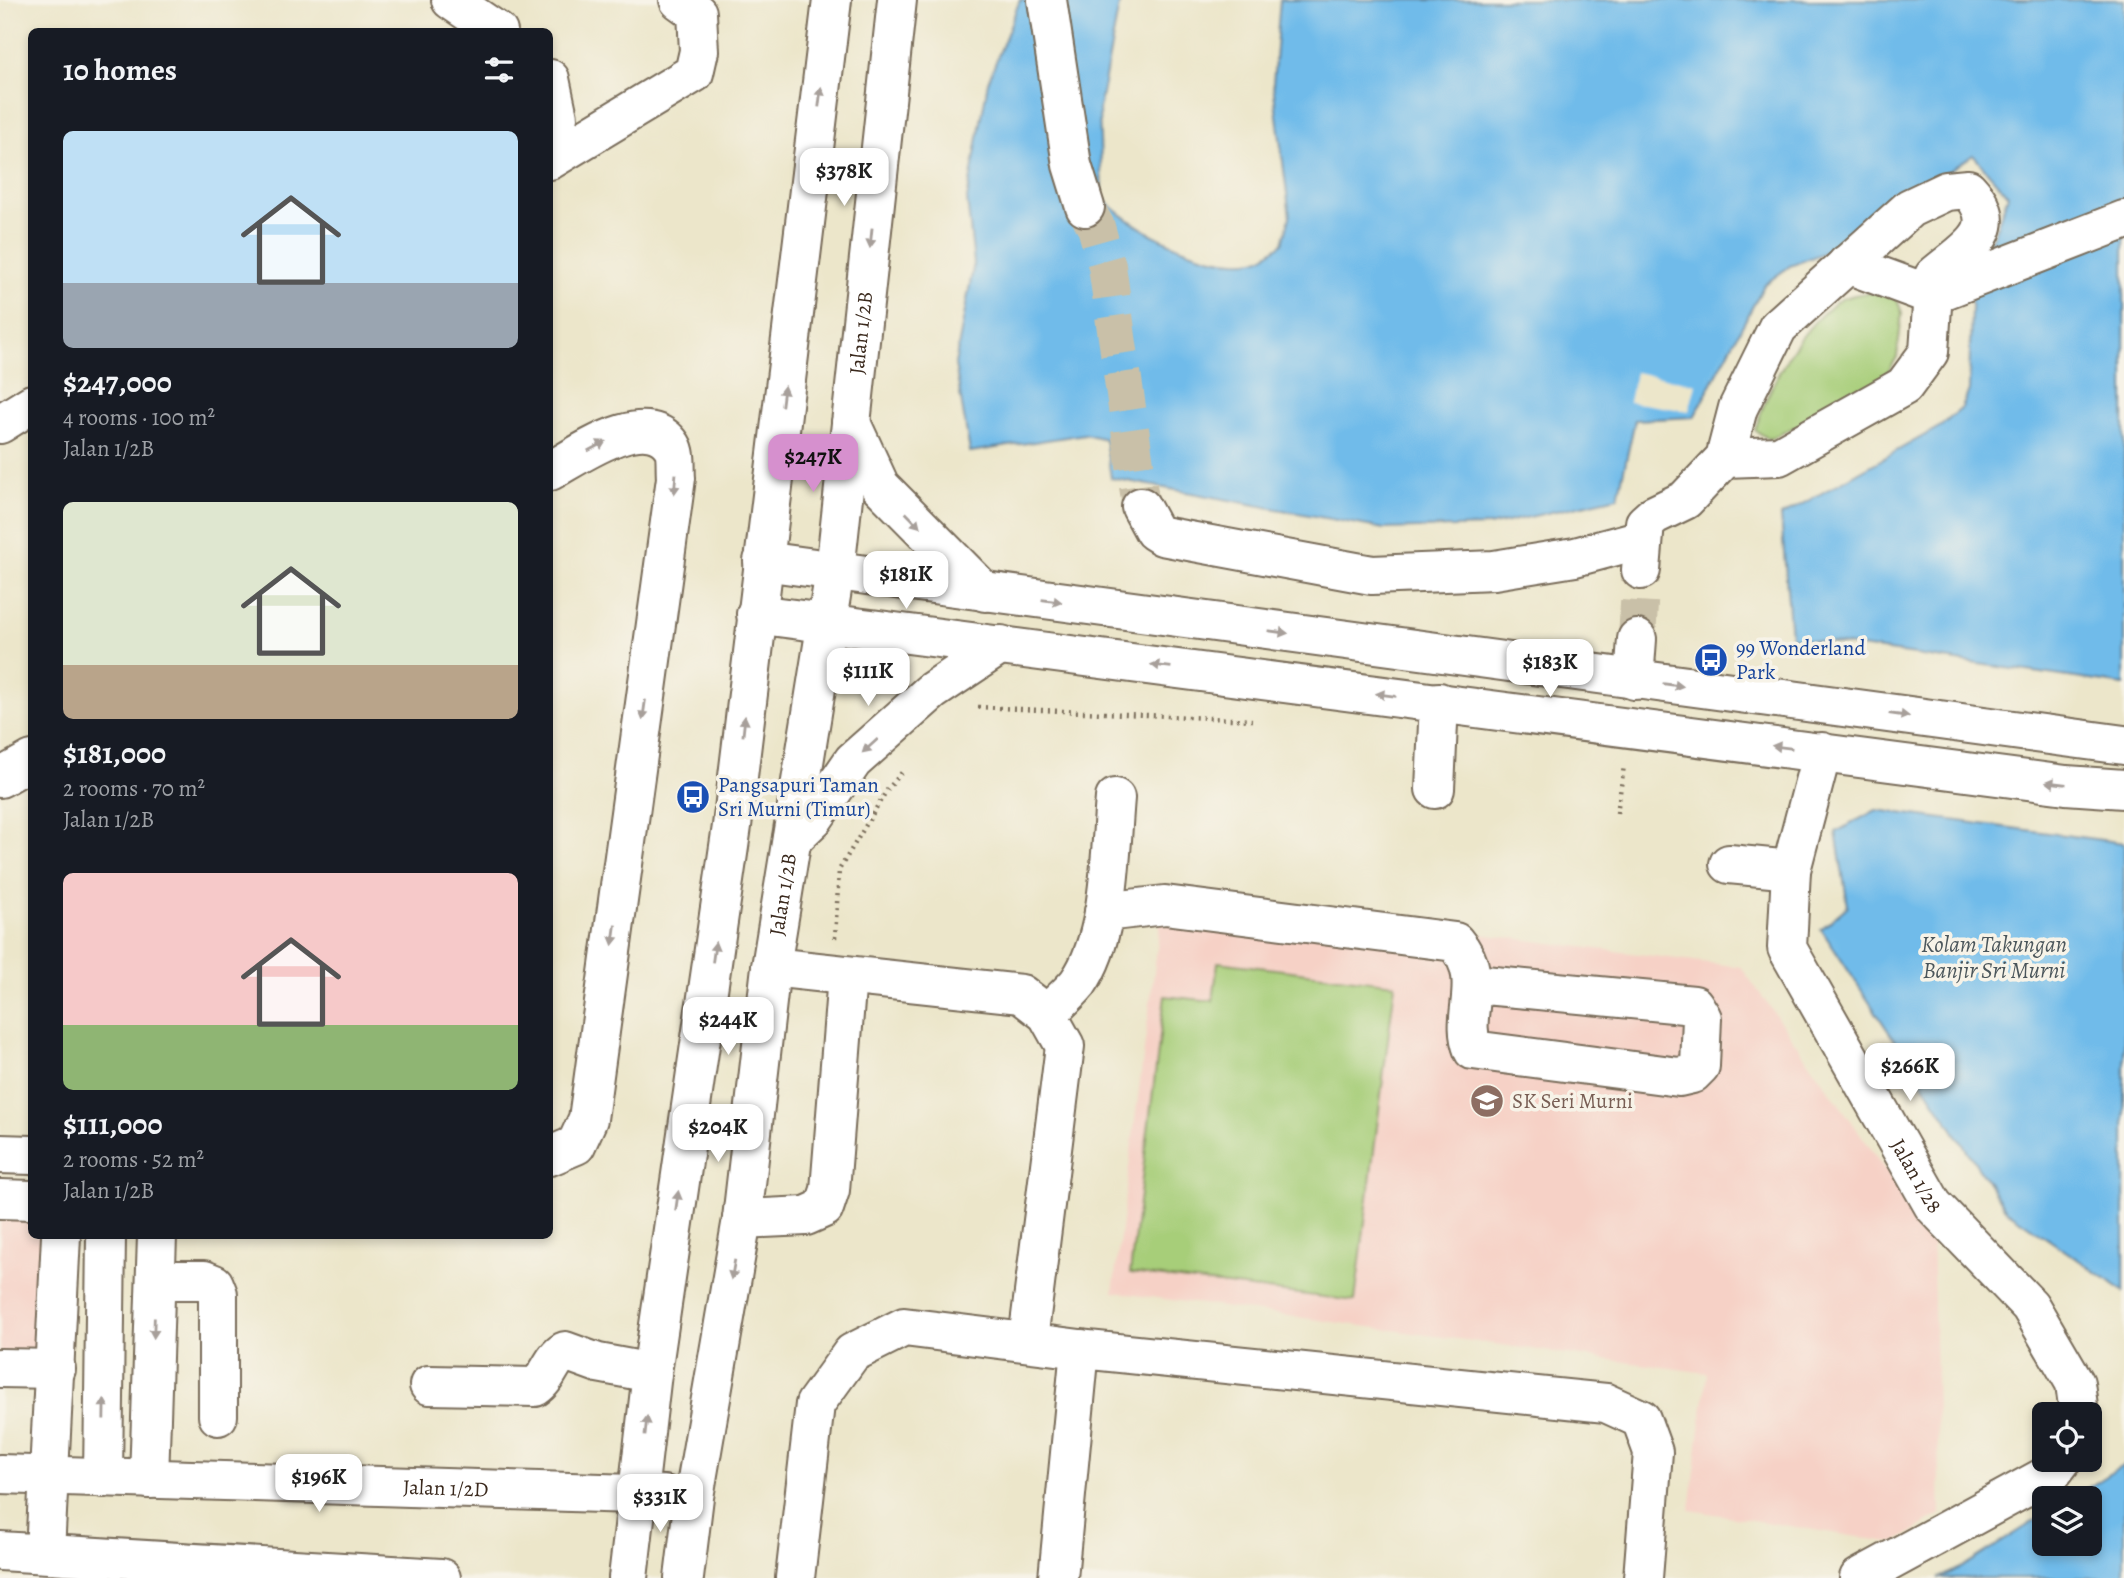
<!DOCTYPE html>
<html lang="en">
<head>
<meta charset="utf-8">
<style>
	:root { --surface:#171b24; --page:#242831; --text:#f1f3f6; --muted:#9ea1a6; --accent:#d690ce }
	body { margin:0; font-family:Alegreya,serif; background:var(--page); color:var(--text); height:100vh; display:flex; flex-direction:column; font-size:26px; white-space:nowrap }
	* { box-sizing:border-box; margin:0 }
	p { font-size:23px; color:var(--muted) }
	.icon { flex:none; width:38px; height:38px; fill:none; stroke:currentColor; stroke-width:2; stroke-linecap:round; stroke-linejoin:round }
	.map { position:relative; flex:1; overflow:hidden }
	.sheet { position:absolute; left:28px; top:28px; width:525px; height:1211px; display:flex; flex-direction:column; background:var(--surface); border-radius:10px; box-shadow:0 4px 10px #0003 }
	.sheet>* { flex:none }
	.tools { position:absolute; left:2032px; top:1402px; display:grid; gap:14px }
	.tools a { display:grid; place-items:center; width:70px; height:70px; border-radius:10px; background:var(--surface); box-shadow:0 4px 10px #0003; font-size:35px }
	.price { position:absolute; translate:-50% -60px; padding:0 16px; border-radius:14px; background:#fff; color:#222; font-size:23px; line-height:46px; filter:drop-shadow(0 2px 4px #0008) }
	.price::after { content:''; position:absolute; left:50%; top:42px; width:21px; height:16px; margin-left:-10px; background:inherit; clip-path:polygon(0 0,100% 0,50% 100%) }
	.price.on { background:var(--accent); color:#111 }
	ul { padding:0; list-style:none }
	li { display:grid; align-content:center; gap:14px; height:371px; padding:0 35px }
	li span { display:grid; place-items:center; height:217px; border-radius:10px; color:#555 }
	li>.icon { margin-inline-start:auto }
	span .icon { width:126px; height:126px; fill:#fffc; stroke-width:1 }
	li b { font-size:30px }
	h2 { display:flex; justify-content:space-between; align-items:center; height:84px; padding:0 35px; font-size:30px }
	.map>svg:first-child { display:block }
	.built { fill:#f6d1c6 }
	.green { fill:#a7ce79; stroke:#717c4c; stroke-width:2 }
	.water { fill:#70bbea; stroke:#567284; stroke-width:2 }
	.pier { fill:#ece6ca }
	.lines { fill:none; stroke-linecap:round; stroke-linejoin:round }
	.minor-tunnel { stroke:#c9c0a8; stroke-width:38; stroke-dasharray:38 19; stroke-linecap:butt }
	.minor-casing { stroke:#796c5a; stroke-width:42 }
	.path { stroke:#796c5a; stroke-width:4.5; stroke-dasharray:2 5; stroke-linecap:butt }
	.minor { stroke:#fff; stroke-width:38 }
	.oneway { fill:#a79f9a }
	.labels { text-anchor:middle; stroke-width:7; stroke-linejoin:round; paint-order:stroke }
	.street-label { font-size:21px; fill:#3b2a1e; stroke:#f7f3e8 }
	.transit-label { font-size:21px; fill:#164399; stroke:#f7f3e8; text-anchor:start }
	.education-label { font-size:21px; fill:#785e54; stroke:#f7f3e8; text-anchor:start }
	.water-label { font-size:23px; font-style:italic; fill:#4b565b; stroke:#f7f3e8 }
</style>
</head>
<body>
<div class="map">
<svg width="2124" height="1578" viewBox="0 0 2124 1578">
	<rect width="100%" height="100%" fill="#f7f3e8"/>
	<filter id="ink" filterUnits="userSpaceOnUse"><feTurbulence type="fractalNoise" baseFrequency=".0143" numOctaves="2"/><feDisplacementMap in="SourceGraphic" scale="14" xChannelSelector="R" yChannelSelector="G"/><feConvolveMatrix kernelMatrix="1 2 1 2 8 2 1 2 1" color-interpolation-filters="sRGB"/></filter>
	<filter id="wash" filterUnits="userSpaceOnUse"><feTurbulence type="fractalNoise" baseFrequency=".00686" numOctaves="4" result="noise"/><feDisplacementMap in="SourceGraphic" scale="28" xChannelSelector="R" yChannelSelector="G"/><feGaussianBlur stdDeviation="1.57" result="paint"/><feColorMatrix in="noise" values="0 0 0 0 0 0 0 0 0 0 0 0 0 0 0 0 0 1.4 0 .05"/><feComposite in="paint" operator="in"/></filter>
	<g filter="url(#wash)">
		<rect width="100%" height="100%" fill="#ece6ca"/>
		<path class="built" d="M1164 894 1741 967 1932 1234 1940 1514 1895 1543 1690 1510 1707 1373 1113 1292Z
			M0 1207 31 1208 32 1236H53L47 1356 0 1355Z"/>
		<path class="green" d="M1876 292 1896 297 1902 313 1897 357 1879 388 1769 439 1755 430C1770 383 1796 334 1835 303 1845 295 1864 293 1876 292Z
			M1218 962 1395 984 1355 1301 1130 1273 1165 996 1213 1001Z"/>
		<path class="water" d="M1020 0H1120L1099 109 1102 197C1133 231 1208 268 1255 260 1265 258 1275 248 1283 243L1290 217 1273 84 1280 0H2124V685L1791 637 1781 516 1941 426 1962 408 1969 390 1972 268 1994 234 2008 195 1973 155 1910 197 1862 238 1790 266 1764 285 1694 417 1635 420 1618 497 1489 526 1384 529 1111 478 1105 439 1085 434 970 452 955 364 974 263 967 199 988 82Z
			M1876 810 2124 843V1291L2007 1211 1821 929 1848 906 1836 832Z
			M2124 1465V1578H1938L1959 1569 2044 1515V1544H2090V1498H2072Z"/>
		<path class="pier" d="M1635 372 1696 384 1689 411 1629 402Z"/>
	</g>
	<g filter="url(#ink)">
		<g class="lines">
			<path class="minor-tunnel" d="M1085 207 1096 227 1107 266 1141 507
				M1637 639 1641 570"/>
			<g class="minor-casing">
				<g id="minor">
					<path d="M451 0 498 32"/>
					<path d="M1047 0 1072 165 1085 207"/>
					<path d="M550 79 558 117 550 141"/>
					<path d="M550 160 694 73 699 51 697 13 679 0"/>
					<path d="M1847 264 1931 295 2124 220"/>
					<path d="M851 423 880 486 985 592"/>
					<path d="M0 424 32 404"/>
					<path d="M550 471C578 456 646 406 672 446 677 454 675 469 676 478L588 1119 576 1145 550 1156"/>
					<path d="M1141 507 1154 531 1162 536 1372 575 1494 570 1575 557 1642 539"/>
					<path d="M763 561 2124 745"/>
					<path d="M1641 570 1645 523 1654 515 1685 500 1725 458 1738 408 1778 327 1910 208 1946 191 1968 189C2007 231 1965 249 1934 276L1929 352 1904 386 1779 456 1725 458"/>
					<path d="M756 614 2066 785 2124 789"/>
					<path d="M1634 680 1637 639"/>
					<path id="s1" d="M1822 752 1791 870 1787 948 1933 1205 2030 1306 2075 1383 2079 1414"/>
					<path d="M0 778 32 760"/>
					<path d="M1435 789 1439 702"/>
					<path d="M792 839 814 818 853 761 932 691 1001 645"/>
					<path d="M1729 864 1791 870"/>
					<path d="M1104 912 1165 905 1455 942C1489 981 1458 1013 1473 1050L1679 1077 1692 1074 1700 1066 1702 1018 1694 1005 1474 984"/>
					<path d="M771 967 1021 994 1047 1014 1065 1046 1028 1340"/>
					<path d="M1047 1014C1057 1004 1069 994 1078 983 1111 936 1110 854 1115 798"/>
					<path d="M0 1154 32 1155"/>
					<path d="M0 1199 32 1200"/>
					<path d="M742 1219 806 1216 824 1208 830 1190 847 976"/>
					<path d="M156 1280H204L214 1284 218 1294V1416"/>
					<path d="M0 1368 56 1369"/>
					<path d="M429 1385 535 1387C549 1378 551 1359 565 1351L598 1363 652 1373"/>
					<path id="s2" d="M0 1474 664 1495"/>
					<path d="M103 1478 106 1236"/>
					<path d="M149 1479 157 1236"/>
					<path d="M0 1551 441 1578"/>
					<path d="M45 1552 61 1236"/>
					<path d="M628 1578 652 1373 732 826 832 0"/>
					<path id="s3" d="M684 1578 694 1497 742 1219 771 967 835 571 897 0"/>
					<path d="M795 1578 815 1404 852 1353 904 1327 1080 1349 1606 1403 1641 1419 1653 1452 1643 1578"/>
					<path d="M1058 1578 1080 1349"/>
					<path d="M1859 1578 2052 1473 2062 1460"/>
				</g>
			</g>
			<path class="path" d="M978 707 1252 720
				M1617 813 1624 766
				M835 938 839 870 887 790 904 770"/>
			<use href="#minor" class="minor"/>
		</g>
		<defs><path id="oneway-solid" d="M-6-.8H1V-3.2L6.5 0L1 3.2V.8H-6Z" transform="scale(1.75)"/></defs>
		<g class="oneway">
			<use href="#oneway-solid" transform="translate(820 97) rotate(-83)"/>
			<use href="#oneway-solid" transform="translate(871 238) rotate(96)"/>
			<use href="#oneway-solid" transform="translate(783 396) rotate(-83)"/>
			<use href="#oneway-solid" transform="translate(597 446) rotate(-28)"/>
			<use href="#oneway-solid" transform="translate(675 484) rotate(95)"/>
			<use href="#oneway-solid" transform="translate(913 520) rotate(46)"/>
			<use href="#oneway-solid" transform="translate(1052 601) rotate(8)"/>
			<use href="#oneway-solid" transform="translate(1278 632) rotate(8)"/>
			<use href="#oneway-solid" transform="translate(1161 666) rotate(-173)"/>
			<use href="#oneway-solid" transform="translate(1673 685) rotate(8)"/>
			<use href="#oneway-solid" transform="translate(1386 695) rotate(-173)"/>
			<use href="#oneway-solid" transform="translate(644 710) rotate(98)"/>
			<use href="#oneway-solid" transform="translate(1899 715) rotate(8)"/>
			<use href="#oneway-solid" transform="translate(744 726) rotate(-84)"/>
			<use href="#oneway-solid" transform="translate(870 746) rotate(138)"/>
			<use href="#oneway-solid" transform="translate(1782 747) rotate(-173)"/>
			<use href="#oneway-solid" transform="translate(2056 783) rotate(-173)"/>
			<use href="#oneway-solid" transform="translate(614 935) rotate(98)"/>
			<use href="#oneway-solid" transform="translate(714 952) rotate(-82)"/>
			<use href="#oneway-solid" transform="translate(677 1201) rotate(-82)"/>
			<use href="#oneway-solid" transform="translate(733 1270) rotate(100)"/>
			<use href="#oneway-solid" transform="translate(154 1328) rotate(92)"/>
			<use href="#oneway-solid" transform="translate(104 1409) rotate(-89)"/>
			<use href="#oneway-solid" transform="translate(646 1426) rotate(-84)"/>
		</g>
	</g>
	<defs>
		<g id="bus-disc" transform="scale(1.75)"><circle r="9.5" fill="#1a4fb4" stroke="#f7f3e8"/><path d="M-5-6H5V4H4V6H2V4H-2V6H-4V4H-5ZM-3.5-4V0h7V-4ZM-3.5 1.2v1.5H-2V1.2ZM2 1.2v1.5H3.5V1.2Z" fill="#fff"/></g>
		<g id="school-disc" transform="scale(1.75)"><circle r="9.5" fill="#8d6e63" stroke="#f7f3e8"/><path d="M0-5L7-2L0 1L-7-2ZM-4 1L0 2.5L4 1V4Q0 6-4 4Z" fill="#fff"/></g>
	</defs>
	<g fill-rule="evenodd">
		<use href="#bus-disc" x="1711" y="660"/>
		<use href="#bus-disc" x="693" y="797"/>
		<use href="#school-disc" x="1487" y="1101"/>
	</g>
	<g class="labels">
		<g class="street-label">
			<text dy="7" stroke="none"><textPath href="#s3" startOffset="1258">Jalan 1/2B</textPath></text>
			<text dy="7" stroke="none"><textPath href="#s3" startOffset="691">Jalan 1/2B</textPath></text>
			<text dy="7" stroke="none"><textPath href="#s1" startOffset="462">Jalan 1/28</textPath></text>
			<text dy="7" stroke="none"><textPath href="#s2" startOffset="446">Jalan 1/2D</textPath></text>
		</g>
		<g class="transit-label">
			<text x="1736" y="655">99 Wonderland<tspan x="1736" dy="24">Park</tspan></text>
			<text x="718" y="792">Pangsapuri Taman<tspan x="718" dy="24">Sri Murni (Timur)</tspan></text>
		</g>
		<g class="education-label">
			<text x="1512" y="1108">SK Seri Murni</text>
		</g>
		<g class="water-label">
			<text x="1994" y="952">Kolam Takungan<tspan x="1994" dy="26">Banjir Sri Murni</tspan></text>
		</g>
	</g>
</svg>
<div class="tools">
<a><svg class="icon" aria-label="locate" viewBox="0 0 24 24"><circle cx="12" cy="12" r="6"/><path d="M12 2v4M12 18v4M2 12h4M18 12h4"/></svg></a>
<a><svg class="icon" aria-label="layers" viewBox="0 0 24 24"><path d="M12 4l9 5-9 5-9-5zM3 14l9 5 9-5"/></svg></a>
</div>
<b class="price" style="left:844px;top:208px">$378K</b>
<b class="price on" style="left:813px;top:494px">$247K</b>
<b class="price" style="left:906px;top:611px">$181K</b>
<b class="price" style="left:1550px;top:699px">$183K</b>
<b class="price" style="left:868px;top:708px">$111K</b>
<b class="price" style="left:728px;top:1057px">$244K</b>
<b class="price" style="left:1910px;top:1103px">$266K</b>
<b class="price" style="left:718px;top:1164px">$204K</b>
<b class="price" style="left:319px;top:1514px">$196K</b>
<b class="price" style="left:660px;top:1534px">$331K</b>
<section class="sheet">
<h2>10 homes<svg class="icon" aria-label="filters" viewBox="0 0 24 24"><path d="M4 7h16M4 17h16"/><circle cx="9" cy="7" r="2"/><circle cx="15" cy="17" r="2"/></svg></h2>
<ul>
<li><span style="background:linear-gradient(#bfe0f5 70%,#9aa5b1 0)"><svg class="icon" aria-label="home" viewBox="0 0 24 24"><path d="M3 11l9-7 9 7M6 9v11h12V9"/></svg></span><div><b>$247,000</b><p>4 rooms · 100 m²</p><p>Jalan 1/2B</p></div></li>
<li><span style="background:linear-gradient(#dfe7d0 75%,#b9a48a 0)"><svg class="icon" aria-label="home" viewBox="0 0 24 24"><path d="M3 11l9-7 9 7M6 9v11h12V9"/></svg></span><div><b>$181,000</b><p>2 rooms · 70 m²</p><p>Jalan 1/2B</p></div></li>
<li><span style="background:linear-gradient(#f6c9c9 70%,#8fb573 0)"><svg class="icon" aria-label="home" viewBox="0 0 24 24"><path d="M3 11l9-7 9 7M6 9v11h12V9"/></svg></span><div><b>$111,000</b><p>2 rooms · 52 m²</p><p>Jalan 1/2B</p></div></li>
</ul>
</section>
</div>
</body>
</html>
